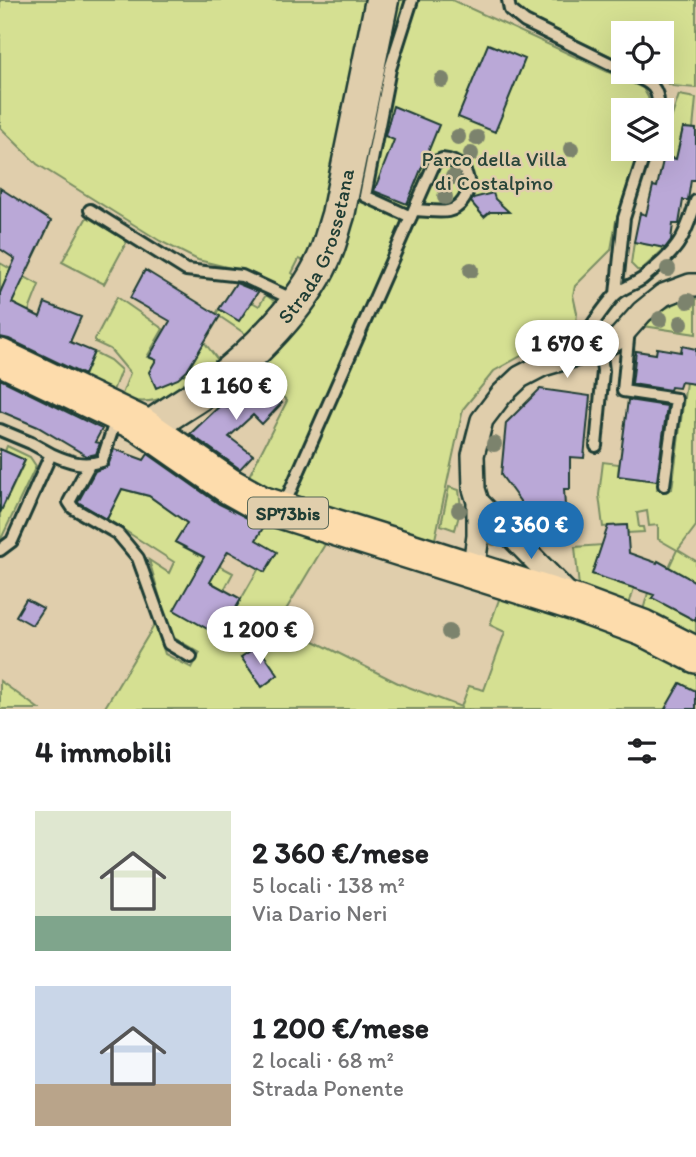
<!DOCTYPE html>
<html lang="it">
<head>
<meta charset="utf-8">
<style>
	:root { --surface:#fff; --page:#f2f2f2; --text:#202124; --muted:#757577; --accent:#1f6fb2 }
	body { margin:0; font-family:Itim,sans-serif; background:var(--page); color:var(--text); height:100vh; display:flex; flex-direction:column; font-size:26px; white-space:nowrap }
	* { box-sizing:border-box; margin:0 }
	p { font-size:23px; color:var(--muted) }
	.icon { flex:none; width:38px; height:38px; fill:none; stroke:currentColor; stroke-width:2; stroke-linecap:round; stroke-linejoin:round }
	.map { position:relative; height:709px; overflow:hidden }
	.drawer { display:flex; flex-direction:column; background:var(--surface); flex:1 }
	.drawer>* { flex:none }
	.controls { position:absolute; left:611px; top:21px; display:grid; gap:14px }
	.controls a { display:grid; place-items:center; width:63px; height:63px; border-radius:0px; background:var(--surface); box-shadow:0 7px 28px #0002; font-size:35px }
	.price { position:absolute; translate:-50% -60px; padding:0 16px; border-radius:24px; background:#fff; color:#222; font-size:23px; line-height:46px; filter:drop-shadow(0 2px 4px #0008) }
	.price::after { content:''; position:absolute; left:50%; top:42px; width:21px; height:16px; margin-left:-10px; background:inherit; clip-path:polygon(0 0,100% 0,50% 100%) }
	.price.active { background:var(--accent); color:#fff }
	ul { padding:0; list-style:none }
	li { display:flex; align-items:center; gap:21px; height:175px; padding:0 35px }
	li span { display:grid; place-items:center; flex:none; width:196px; height:140px; border-radius:0px; color:#555 }
	li>.icon { margin-inline-start:auto }
	span .icon { width:84px; height:84px; fill:#fffc; stroke-width:1 }
	li b { font-size:30px }
	h2 { display:flex; justify-content:space-between; align-items:center; height:84px; padding:0 35px; font-size:30px }
	.map>svg:first-child { display:block }
	.green { fill:#d5e092; stroke:#7a8e63; stroke-width:2 }
	.building { fill:#baa8d7; stroke:#1f3d34; stroke-width:2 }
	.lines { fill:none; stroke-linecap:round; stroke-linejoin:round }
	.service-casing { stroke:#1f3d34; stroke-width:16 }
	.minor-casing { stroke:#1f3d34; stroke-width:26 }
	.secondary-casing { stroke:#1f3d34; stroke-width:37 }
	.primary-casing { stroke:#1f3d34; stroke-width:40 }
	.service { stroke:#e0ceac; stroke-width:10 }
	.minor { stroke:#e0ceac; stroke-width:21 }
	.secondary { stroke:#e0ceac; stroke-width:32 }
	.primary { stroke:#fddcac; stroke-width:35 }
	.tree { fill:#7b836d }
	.labels { text-anchor:middle; stroke-width:5; stroke-linejoin:round; paint-order:stroke }
	.shield { fill:#e0ceac; stroke:#596858; stroke-width:2 }
	.shield-label { font-size:19px; font-weight:bold; fill:#1f3d34 }
	.park-label { font-size:21px; fill:#284539; stroke:#e0ceac }
	.street-label { font-size:21px; fill:#1f3d34; stroke:#e0ceac }
</style>
</head>
<body>
<div class="map">
<svg width="696" height="709" viewBox="0 0 696 709">
	<rect width="100%" height="100%" fill="#e0ceac"/>
	<filter id="ink" filterUnits="userSpaceOnUse"><feTurbulence type="fractalNoise" baseFrequency=".0143" numOctaves="2"/><feDisplacementMap in="SourceGraphic" scale="14" xChannelSelector="R" yChannelSelector="G"/><feConvolveMatrix kernelMatrix="1 2 1 2 8 2 1 2 1" color-interpolation-filters="sRGB"/></filter>
	<g filter="url(#ink)">
		<path class="green" d="M0 0H368L340 163 308 262 299 259 292 273 298 278 289 290 243 271 198 260 160 241 37 164 0 127Z
			M396 0H452L643 88 648 97 651 110H623V149H639L616 221 611 250 575 286 573 295 577 313 576 322 568 330 494 371 463 409 435 539 426 544 246 482 287 401 256 369 298 324Z
			M515 0H696V88L673 86 644 72H662V33H623V62L531 18 515 6Z
			M679 95 696 98 693 129 683 128 676 159 659 155Z
			M87 217 127 241 104 284 62 262Z
			M634 242 665 248 641 270H637L631 264Z
			M0 263 39 285 28 313 10 307 5 282 0 293Z
			M266 295 279 305 250 337 216 314 219 309 239 321 252 302 259 306Z
			M691 296H696V334L644 326 664 309Z
			M117 297 163 329 147 357 187 371 204 342 221 364C193 383 157 413 121 397L130 373 110 349 95 342V339Z
			M94 352 110 360 121 370 112 393 83 378Z
			M686 382 696 384V526L678 550 696 561V582L653 598 696 621V635L658 614 643 610 657 562 669 567 677 550 658 539V525L649 526 647 511 637 513 639 527H643L644 532 627 533 626 525 603 527 599 495 603 462 619 464 618 476 658 481 657 490 672 489Z
			M7 446 30 457 36 466 0 541V491L9 495 25 461 5 451Z
			M449 487 459 490 461 508 455 530 441 525Z
			M122 489 149 496 187 523 175 542 233 573 224 590 195 574 175 610 220 636 259 568 265 572 276 552 256 540 265 524 258 519 327 541 278 623 398 683 461 707 469 686 484 690 505 632 490 625 501 594 645 646 696 674V709H104L155 624 165 654 192 668 200 653 171 636 149 560 169 573 174 562 107 519Z
			M602 545 592 574 634 588 629 605 579 587 575 547Z
			M0 681 39 709H0Z"/>
		<path class="building" d="M488 44 525 59 495 132 458 117Z
			M393 106 439 125 407 204 374 191 394 140 385 136Z
			M683 128 696 129V180H691L688 200H683L679 224H673L671 240 665 248 634 242 640 213 646 215 653 186 657 187 664 156 676 159Z
			M0 188 51 221 12 303 40 317 45 303 81 317 70 342 94 352 84 375 9 339 0 337V293L15 259 0 249Z
			M493 193 495 199 509 212H490L484 217 471 202 473 198Z
			M145 270 220 316 187 371 178 379 156 388 149 372 156 360 149 357 170 321 130 298Z
			M236 283 258 292 239 321 219 309Z
			M682 346 696 349V384L681 382 679 388 671 387 670 390 632 384 636 351 656 354 657 348 681 352Z
			M254 377 282 403 262 424 253 415 229 437 253 455 240 469 190 434 223 403 227 407Z
			M0 379 102 429 95 442 100 443 96 454 87 456 38 427 0 411Z
			M540 389 590 396 584 458 570 457V489H564L565 507 525 508 501 475 506 423Z
			M628 400 667 406 657 481 618 476Z
			M0 449 25 460 0 513Z
			M114 449 144 460 148 454 219 504 264 526 256 540 277 552 265 572 228 551 210 582 241 599 220 636 174 610 204 557 175 542 187 523 149 496 122 489 107 519 78 502 95 471 108 466Z
			M627 525 629 553 657 563 658 561 696 582V621L652 598 654 595 592 574 608 526Z
			M26 599 43 608 32 625 16 616Z
			M258 646 278 675 262 687 241 657Z
			M680 683 696 691V709H665Z"/>
		<g class="lines">
			<g class="service-casing">
				<path id="service" d="M508 0 510 10 525 22 623 70
					M626 72C647 82 660 83 658 110
					M90 210 186 270 242 276 294 300
					M411 217 365 196 390 69 412 0
					M616 294 624 218 646 149
					M629 329 623 391 676 399 664 485
					M572 353C586 335 599 313 614 296 621 288 633 285 642 279 677 250 683 244 696 201
					M0 430 31 443 51 454
					M596 446 603 371 600 348
					M89 465 69 502 73 508 118 534 138 558 169 644 191 657
					M284 505 435 162 442 159C479 162 473 206 448 211 438 213 424 210 414 210
					M0 550 12 541 51 454C69 462 83 467 102 461L116 419"/>
			</g>
			<g class="minor-casing">
				<path id="minor" d="M478 502 572 598
					M473 572 478 536V502L474 489 473 455 482 420 501 395 520 377 543 365 600 348 619 338 642 312 663 295 690 285H696"/>
			</g>
			<g class="secondary-casing">
				<g id="secondary">
					<path id="s1" d="M148 429C169 412 193 400 214 384 252 357 304 303 323 260 330 246 333 230 338 215L382 0"/>
				</g>
			</g>
			<g class="primary-casing">
				<path id="primary" d="M0 357 140 424 229 486 261 504 578 604 643 628 696 655"/>
			</g>
			<use href="#service" class="service"/>
			<use href="#minor" class="minor"/>
			<use href="#secondary" class="secondary"/>
			<use href="#primary" class="primary"/>
		</g>
		<g class="tree">
			<circle cx="442" cy="80" r="8"/>
			<circle cx="458" cy="137" r="8"/>
			<circle cx="477" cy="138" r="8"/>
			<circle cx="571" cy="149" r="8"/>
			<circle cx="471" cy="154" r="8"/>
			<circle cx="453" cy="177" r="8"/>
			<circle cx="445" cy="197" r="8"/>
			<circle cx="668" cy="269" r="8"/>
			<circle cx="471" cy="270" r="8"/>
			<circle cx="688" cy="301" r="8"/>
			<circle cx="660" cy="319" r="8"/>
			<circle cx="681" cy="323" r="8"/>
			<circle cx="494" cy="444" r="8"/>
			<circle cx="459" cy="510" r="8"/>
			<circle cx="494" cy="538" r="8"/>
			<circle cx="449" cy="632" r="8"/>
		</g>
	</g>
	<g class="labels">
		<rect class="shield" x="248" y="497.5" width="80" height="31" rx="5"/>
		<g class="shield-label">
			<text x="288" y="520">SP73bis</text>
		</g>
		<g class="park-label">
			<text x="494" y="166">Parco della Villa<tspan x="494" dy="24">di Costalpino</tspan></text>
		</g>
		<g class="street-label">
			<text dy="7" stroke="none"><textPath href="#s1" startOffset="257">Strada Grossetana</textPath></text>
		</g>
	</g>
</svg>
<div class="controls">
<a><svg class="icon" aria-label="locate" viewBox="0 0 24 24"><circle cx="12" cy="12" r="6"/><path d="M12 2v4M12 18v4M2 12h4M18 12h4"/></svg></a>
<a><svg class="icon" aria-label="layers" viewBox="0 0 24 24"><path d="M12 4l9 5-9 5-9-5zM3 14l9 5 9-5"/></svg></a>
</div>
<b class="price" style="left:567px;top:380px">1 670 €</b>
<b class="price" style="left:236px;top:422px">1 160 €</b>
<b class="price active" style="left:531px;top:561px">2 360 €</b>
<b class="price" style="left:260px;top:666px">1 200 €</b>
</div>
<section class="drawer">
<h2>4 immobili<svg class="icon" aria-label="filters" viewBox="0 0 24 24"><path d="M4 7h16M4 17h16"/><circle cx="9" cy="7" r="2"/><circle cx="15" cy="17" r="2"/></svg></h2>
<ul>
<li><span style="background:linear-gradient(#dfe7d0 75%,#7fa58c 0)"><svg class="icon" aria-label="home" viewBox="0 0 24 24"><path d="M3 11l9-7 9 7M6 9v11h12V9"/></svg></span><div><b>2 360 €/mese</b><p>5 locali · 138 m²</p><p>Via Dario Neri</p></div></li>
<li><span style="background:linear-gradient(#c9d6e8 70%,#b9a48a 0)"><svg class="icon" aria-label="home" viewBox="0 0 24 24"><path d="M3 11l9-7 9 7M6 9v11h12V9"/></svg></span><div><b>1 200 €/mese</b><p>2 locali · 68 m²</p><p>Strada Ponente</p></div></li>
</ul>
</section>
</body>
</html>
